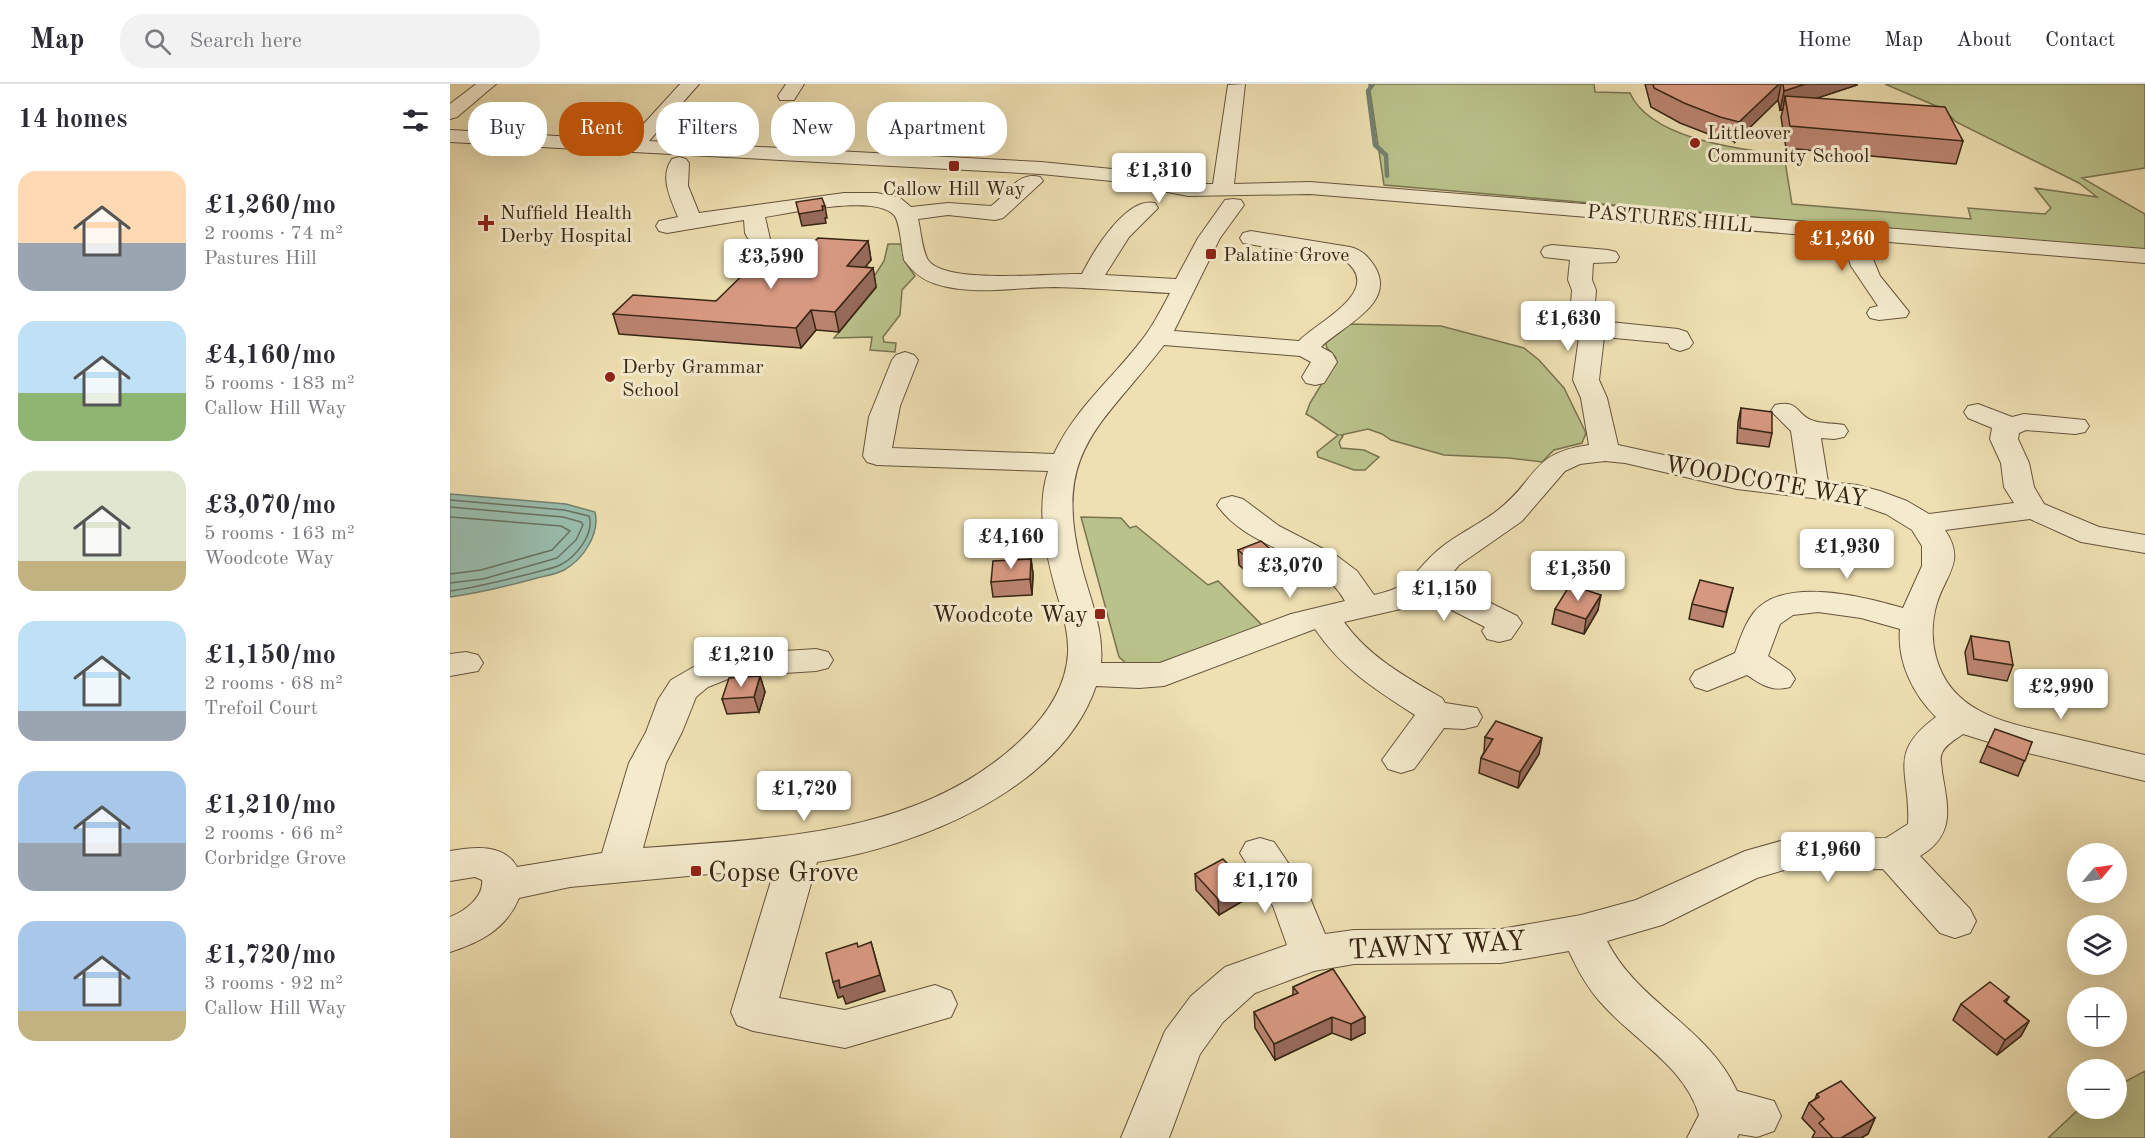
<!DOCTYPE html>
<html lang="en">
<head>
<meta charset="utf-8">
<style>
	:root { --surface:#fff; --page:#f2f2f3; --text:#2b2b33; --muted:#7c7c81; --line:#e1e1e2; --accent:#b45309 }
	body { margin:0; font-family:"Old Standard TT",serif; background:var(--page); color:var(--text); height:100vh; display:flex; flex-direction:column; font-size:22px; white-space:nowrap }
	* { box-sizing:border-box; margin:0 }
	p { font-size:20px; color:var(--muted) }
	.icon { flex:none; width:33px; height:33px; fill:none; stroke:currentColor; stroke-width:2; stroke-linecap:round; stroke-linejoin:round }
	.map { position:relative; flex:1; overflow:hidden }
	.details { display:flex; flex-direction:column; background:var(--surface); width:450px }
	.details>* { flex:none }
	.top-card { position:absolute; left:18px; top:18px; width:570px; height:54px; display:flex; gap:12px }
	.needle { width:39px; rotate:61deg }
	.fabs { position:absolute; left:1617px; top:759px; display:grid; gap:12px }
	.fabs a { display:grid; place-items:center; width:60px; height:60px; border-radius:50%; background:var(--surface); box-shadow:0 6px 24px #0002; font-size:30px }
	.price { position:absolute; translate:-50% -51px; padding:0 14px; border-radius:6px; background:#fff; color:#222; font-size:20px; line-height:39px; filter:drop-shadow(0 2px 3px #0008) }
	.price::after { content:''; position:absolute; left:50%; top:36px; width:18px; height:14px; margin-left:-9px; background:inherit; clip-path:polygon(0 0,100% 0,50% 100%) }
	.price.selected { background:var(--accent); color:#fff }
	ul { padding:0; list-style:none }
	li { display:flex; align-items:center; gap:18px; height:150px; padding:0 18px }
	li span { display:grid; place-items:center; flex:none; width:168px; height:120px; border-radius:18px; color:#555 }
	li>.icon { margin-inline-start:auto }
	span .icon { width:72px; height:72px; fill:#fffc; stroke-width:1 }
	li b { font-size:26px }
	h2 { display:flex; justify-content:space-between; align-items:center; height:72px; padding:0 18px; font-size:26px }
	.pill { padding:0 21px; border-radius:24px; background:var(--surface); box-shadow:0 6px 24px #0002; font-size:21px; line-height:54px }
	.pill.selected { background:var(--accent); color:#fff }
	header { display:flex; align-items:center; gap:36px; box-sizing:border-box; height:84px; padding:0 30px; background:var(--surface); border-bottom:2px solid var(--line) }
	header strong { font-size:28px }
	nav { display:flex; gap:33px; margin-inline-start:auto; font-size:21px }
	.search { width:420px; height:54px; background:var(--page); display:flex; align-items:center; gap:15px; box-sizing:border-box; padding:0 21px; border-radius:24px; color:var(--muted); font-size:22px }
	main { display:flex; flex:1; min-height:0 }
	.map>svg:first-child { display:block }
	.green { fill:#bac28b; stroke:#797450; stroke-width:1.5 }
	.water { fill:#99bdad; stroke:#728170; stroke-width:1.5 }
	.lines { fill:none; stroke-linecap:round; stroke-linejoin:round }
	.shore { stroke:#687260; stroke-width:1.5 }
	.stream { stroke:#728170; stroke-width:4.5 }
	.minor-casing { stroke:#66543c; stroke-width:2 }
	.minor { fill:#f4ebcd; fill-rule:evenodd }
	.wall { fill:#ba8470; stroke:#382614; stroke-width:1.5 }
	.shaded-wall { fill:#976b5b; stroke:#382614; stroke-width:1.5 }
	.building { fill:#d89982; stroke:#382614; stroke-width:1.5 }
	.poi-dot { fill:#8f2418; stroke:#f4ebcd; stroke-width:2 }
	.labels { text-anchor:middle; stroke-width:6; stroke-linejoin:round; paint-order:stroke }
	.far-poi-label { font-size:20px; fill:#382614; stroke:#f4ebcd; text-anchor:start }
	.far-street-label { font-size:20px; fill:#382614; stroke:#f4ebcd }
	.street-label { font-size:24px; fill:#382614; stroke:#f4ebcd }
	.poi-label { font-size:24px; fill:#382614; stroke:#f4ebcd; text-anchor:end }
	.near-poi-label { font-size:28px; fill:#382614; stroke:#f4ebcd; text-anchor:start }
	.near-street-label { font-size:28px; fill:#382614; stroke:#f4ebcd }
</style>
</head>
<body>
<header>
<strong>Map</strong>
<div class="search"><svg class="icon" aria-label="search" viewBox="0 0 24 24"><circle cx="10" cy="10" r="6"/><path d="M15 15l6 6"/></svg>Search here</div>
<nav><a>Home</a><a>Map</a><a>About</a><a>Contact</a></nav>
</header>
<main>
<section class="details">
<h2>14 homes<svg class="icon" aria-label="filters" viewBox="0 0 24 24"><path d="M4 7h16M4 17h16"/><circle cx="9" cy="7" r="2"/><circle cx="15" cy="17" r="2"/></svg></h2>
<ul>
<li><span style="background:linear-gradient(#ffd9b3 60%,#9aa5b1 0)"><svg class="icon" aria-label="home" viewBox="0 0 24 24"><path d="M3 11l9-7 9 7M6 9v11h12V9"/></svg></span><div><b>£1,260/mo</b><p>2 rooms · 74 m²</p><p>Pastures Hill</p></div></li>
<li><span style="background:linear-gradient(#bfe0f5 60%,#8fb573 0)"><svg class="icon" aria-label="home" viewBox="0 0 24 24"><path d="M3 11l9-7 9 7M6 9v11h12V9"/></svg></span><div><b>£4,160/mo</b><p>5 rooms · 183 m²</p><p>Callow Hill Way</p></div></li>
<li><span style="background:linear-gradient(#dfe7d0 75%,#c2b280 0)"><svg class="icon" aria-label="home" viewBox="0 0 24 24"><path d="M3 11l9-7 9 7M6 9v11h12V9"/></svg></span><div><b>£3,070/mo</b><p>5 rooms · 163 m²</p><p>Woodcote Way</p></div></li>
<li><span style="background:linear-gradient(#bfe0f5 75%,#9aa5b1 0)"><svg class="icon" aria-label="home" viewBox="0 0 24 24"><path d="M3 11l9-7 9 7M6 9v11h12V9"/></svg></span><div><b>£1,150/mo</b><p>2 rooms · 68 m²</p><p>Trefoil Court</p></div></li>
<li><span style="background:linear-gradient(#a9c7e8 60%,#9aa5b1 0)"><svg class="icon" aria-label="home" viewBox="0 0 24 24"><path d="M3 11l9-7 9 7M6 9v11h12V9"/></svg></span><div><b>£1,210/mo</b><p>2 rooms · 66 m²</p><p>Corbridge Grove</p></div></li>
<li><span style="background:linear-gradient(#a9c7e8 75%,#c2b280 0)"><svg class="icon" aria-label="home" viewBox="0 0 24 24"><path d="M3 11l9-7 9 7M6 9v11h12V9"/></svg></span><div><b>£1,720/mo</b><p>3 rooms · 92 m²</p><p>Callow Hill Way</p></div></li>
</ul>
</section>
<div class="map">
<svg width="1695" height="1054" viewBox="0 0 1695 1054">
	<rect width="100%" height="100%" fill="#eee0b2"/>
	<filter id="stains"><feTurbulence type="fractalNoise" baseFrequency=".00333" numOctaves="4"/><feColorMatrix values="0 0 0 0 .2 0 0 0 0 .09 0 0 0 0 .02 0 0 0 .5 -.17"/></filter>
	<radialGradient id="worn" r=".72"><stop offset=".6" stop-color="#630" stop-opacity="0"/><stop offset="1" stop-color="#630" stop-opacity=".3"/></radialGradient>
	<path class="green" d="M919 0H1144L1145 8 1180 9C1200 55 1289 65 1334 71L1342 120 1521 135 1518 124 1595 130 1601 124 1585 104 1647 113 1629 99 1506 38 1493 25 1435 0H1695V84L1632 94 1695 130V167L934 101Z
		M438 160H451L455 178 465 192 452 206 450 231 433 253 434 258 446 259 445 268 420 266 422 253 384 254 426 204 418 202 434 177Z
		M897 240 991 242 1074 264 1089 276 1114 304 1136 349 1132 359 1104 366 1092 378 1059 374 994 371 941 356 932 350 918 345 891 351 893 352 889 358 891 364 914 366 929 373 915 386H904L868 373 867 368 888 351C876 344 868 336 856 330L860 319 884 280 886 274 877 264 875 257Z
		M631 433 671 434 680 444 686 442 758 501 768 497 815 544 721 580 678 581 669 573Z
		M1695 987V1054H1598L1629 1025 1666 1024 1667 1002Z"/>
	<path class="water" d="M0 410 116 420 145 428C150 449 134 475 114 486 107 490 95 492 87 494 58 502 30 509 0 513Z"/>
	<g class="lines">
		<path class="shore" d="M0 416 114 426 139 432C145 450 125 474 110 481 102 485 91 486 83 489 55 496 28 503 0 507
			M0 423 113 433 131 438 133 441 126 456 107 474 33 495 0 499
			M0 433 111 442 120 447 102 466 31 486 0 490"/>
		<path class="stream" d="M923 0 918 7 925 61 936 71 937 92"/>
		<g class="minor-casing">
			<path id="minor" d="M26 0H46L7 33 0 35V20Z
				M230 0H249L199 57 591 78 662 85 738 100H763L778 1 795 0 784 100 860 98 1695 165V179L1415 156 1430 192 1459 228 1456 233 1429 236 1420 234 1417 229 1420 224 1428 222 1401 182 1392 154 860 110 738 112 662 97 591 90 0 58V46L179 56Z
				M336 0H354L344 16H330L328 12Z
				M229 73 236 75 239 79 238 102 249 129 394 109H427L441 112 449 113 461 123 498 119 541 122C557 111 567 87 590 93L593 97 553 134 545 136 498 131 468 135C471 147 472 166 478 176 495 201 601 189 632 190 643 168 676 112 705 119L708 124 679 153 655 191 726 195 748 154 775 116 783 115 791 116 794 121 770 154 724 247 849 257C867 238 936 206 894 176L793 159 790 154 793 149 801 147 900 163C912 166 918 172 925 183 947 220 892 242 871 263L882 269 887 278 874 299 865 301 856 299 852 293 861 278 850 272 714 261C652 342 602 366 631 480 639 513 654 544 651 579H710L841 530 895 517C868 468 799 467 767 421L771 415 782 412 793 415 829 442 887 472 907 487 924 511C964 502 960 491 987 467 1005 451 1029 441 1048 426 1088 395 1080 369 1139 361L1131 314 1123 296 1130 246 1120 235 1122 206 1118 196 1120 176 1094 173 1091 168 1094 163 1102 161 1158 166 1166 168 1169 173 1166 178 1143 179 1142 196 1146 206 1144 233 1150 237 1228 245 1237 248 1243 259 1239 264 1230 267 1221 264 1218 259 1154 253 1149 296 1157 314 1168 361 1287 387 1348 394 1341 347 1321 327 1325 321C1350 315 1346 332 1364 337 1373 340 1384 339 1394 341L1398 347 1394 353 1384 355 1371 354 1378 398 1407 401 1430 407 1457 417 1479 430 1564 419 1554 403 1551 379 1540 355 1542 344 1518 334 1514 328 1518 322 1528 320 1562 333 1574 330 1635 336 1639 342 1635 348 1625 350 1576 346 1569 349 1568 355 1579 379 1584 403 1594 420 1649 443 1695 451V469L1631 458 1580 435 1495 446C1516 477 1496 490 1487 519 1482 536 1481 555 1486 573 1501 629 1556 639 1605 650 1635 657 1665 664 1695 671V697L1561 665 1513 650C1506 655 1495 661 1492 669 1489 675 1492 682 1492 688 1498 723 1506 751 1470 772L1520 825 1526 837 1520 849 1505 854 1490 849 1433 785 1334 786 1307 794 1212 841 1157 857C1187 918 1258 943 1287 1007L1324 1017 1331 1032 1324 1047 1307 1053 1289 1050 1287 1054H1237L1249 1031C1235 983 1185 957 1153 921 1138 905 1128 887 1119 867L1051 879 904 880 864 887 805 909 773 938 750 970 719 1054H671L715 947 741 912 775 883 837 861 823 822 790 769 796 758 810 754 824 758 857 807 875 850 904 846 1051 845 1131 831 1186 816 1295 767 1334 756 1436 754 1458 740C1461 688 1436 670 1486 633 1463 610 1447 578 1450 545L1411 534 1368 528 1343 531 1330 540 1318 572 1340 587 1345 595 1340 603C1322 608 1312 601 1297 591L1257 607 1245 603 1240 595 1245 587 1285 569C1290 555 1295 539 1305 527 1336 492 1415 513 1453 524L1472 482V462L1462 446 1436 430 1404 419 1287 405 1175 379 1155 377 1130 380 1115 387 1072 437 1009 481 996 497 1067 532 1072 539 1061 555 1049 558 1037 555 1032 547 1035 543 978 514 968 521 894 538C919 573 956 593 992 614L995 619 1027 624 1032 633 1027 642 1014 645 994 644 964 685 951 689 938 685 932 676 965 631C926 606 891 584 865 545L714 602 689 604 646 602C611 706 466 763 367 778L329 914 395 926 485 901 501 907 507 920 501 933 395 964 303 947 287 941 281 928 325 784 120 803 69 814C56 845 31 858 0 868V833C15 827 34 813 32 796L25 793 0 797V767C23 763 54 759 67 783L152 769 179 679 196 648 208 616 221 596 247 581 289 570 366 565 378 568 383 576 378 584 366 587 304 591 278 595 258 603 246 613 232 648 216 679 193 764C325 754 471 752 572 655 596 632 616 604 618 569 619 546 611 525 605 503 595 466 586 424 598 387L427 381 417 378 413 372 419 333 442 276 446 271 455 268 464 271 468 276 450 322 442 364 604 370C626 322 667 291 697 249 706 236 713 222 720 209 681 207 643 204 605 203 566 203 524 212 486 200 472 196 463 188 454 176 452 166 450 137 444 131 424 110 343 129 315 133L320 155 317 160 309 162 301 160 295 149 294 136 217 149 209 147 206 142 209 137 228 133C221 115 209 93 222 75Z
				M16 568 28 571 33 579 28 587 0 592V570Z"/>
		</g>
		<use href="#minor" class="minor"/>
	</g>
	<path class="wall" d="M1195 0H1407V1L1367 14 1513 57 1506 80 1336 64 1331 33 1333 25 1330 26 1328 16 1285 58 1266 53 1230 39 1201 23Z
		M418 157 421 176 415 183 423 184 426 203 389 248 366 246 351 264 169 250 163 230 266 217 333 176Z
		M1291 324 1322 349 1319 363 1287 359 1288 338Z
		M788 466 833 476V491L810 501 789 481Z
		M581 475 583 490 582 511 543 513 541 498Z
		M1283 504 1273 543 1239 535 1242 520Z
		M1105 525 1148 526 1134 550 1102 540Z
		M1521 552 1563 581 1557 597 1518 590 1515 568Z
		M310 592 315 608 309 628 277 630 272 615Z
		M1035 653 1089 670 1068 704 1029 689 1031 674 1034 668Z
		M1582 658 1568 692 1530 678 1537 662Z
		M745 790 796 799V815L769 831 746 806Z
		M883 885 915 949 901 956 882 949 825 976 805 944 804 928 843 911V903Z
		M1559 913 1556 918 1579 937 1571 952 1547 971 1503 936 1511 920Z
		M1367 1010 1425 1034 1418 1050 1411 1054H1362L1365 1048 1352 1034 1359 1019 1365 1015Z"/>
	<path class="shaded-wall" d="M1329 0H1331L1328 16 1285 58 1289 38Z
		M1355 0H1407V1L1337 24 1335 12 1333 25 1330 26 1334 7Z
		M372 122H375L377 134H375L376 139 352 142 349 130Z
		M418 157 421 176 401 201 397 182Z
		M423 184 426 203 389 248 385 228Z
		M361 226 366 246 351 264 346 244Z
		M581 475 583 490 582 511 580 495Z
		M833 476V491L810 501V485Z
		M1151 511 1148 526 1134 550 1136 535Z
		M310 592 315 608 309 628 304 613Z
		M1092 654 1089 670 1068 704 1070 688Z
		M796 799V815L769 831 768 815Z
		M421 858 435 907 396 920 393 912 388 914 383 898Z
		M882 933V949L825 976 824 960Z
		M915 933V949L901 956V940Z
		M1579 937 1571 952 1547 971 1555 956Z
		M1425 1034 1418 1050 1411 1054H1391Z"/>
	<path class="building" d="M1203 0H1329L1289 38 1270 33 1234 19 1204 4Z
		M1333 0H1355L1334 7Z
		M1335 12 1495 23 1513 57 1340 42Z
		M372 114 375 122H372L373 126 349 130 346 118Z
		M368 154 418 157 397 182 423 184 385 228 361 226 346 244 163 230 183 211 266 217 310 174 333 176 347 163 358 164Z
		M1291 324 1322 328V349L1290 344Z
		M811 457 833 476 810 485 788 466Z
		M581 475 580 495 541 498 543 477Z
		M1250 496 1283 504 1276 528 1242 520Z
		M1120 501 1151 511 1136 535 1105 525Z
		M1521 552 1559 558 1563 581 1524 575Z
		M310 592 304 613 272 615 279 594Z
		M1046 637 1092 654 1070 688 1031 674 1043 655 1035 653Z
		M1545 645 1582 658 1575 677 1537 662Z
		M773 775 796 799 768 815 745 790Z
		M421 858 430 891 390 904 389 896 383 898 376 869 407 859 408 863Z
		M883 885 915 933 901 940 882 933 824 960 804 928 848 909 843 903Z
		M1540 898 1559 913 1554 917 1579 937 1555 956 1511 920Z
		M1391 997 1425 1034 1391 1054H1383L1369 1039 1374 1035 1359 1019 1369 1013 1367 1010Z"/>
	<g class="poi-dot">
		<circle cx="1245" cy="59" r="6"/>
		<rect x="498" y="76" width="12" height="12" rx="3"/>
		<path d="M33 130h6v6h6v6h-6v6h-6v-6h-6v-6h6z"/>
		<rect x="755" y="164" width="12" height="12" rx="3"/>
		<circle cx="160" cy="293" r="6"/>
		<rect x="644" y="524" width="12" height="12" rx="3"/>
		<rect x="240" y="781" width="12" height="12" rx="3"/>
	</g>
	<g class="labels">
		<g class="far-poi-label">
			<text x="1257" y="55">Littleover<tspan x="1257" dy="23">Community School</tspan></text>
			<text x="504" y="111" text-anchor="middle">Callow Hill Way</text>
			<text x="50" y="135">Nuffield Health<tspan x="50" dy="23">Derby Hospital</tspan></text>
			<text x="773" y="177">Palatine Grove</text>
			<text x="172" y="289">Derby Grammar<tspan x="172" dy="23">School</tspan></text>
		</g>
		<g class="far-street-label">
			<text transform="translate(1220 134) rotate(5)" y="7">PASTURES HILL</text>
		</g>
		<g class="street-label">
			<text transform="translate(1316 397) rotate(10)" y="8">WOODCOTE WAY</text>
		</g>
		<g class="poi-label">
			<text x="638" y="538">Woodcote Way</text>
		</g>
		<g class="near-poi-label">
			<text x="258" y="797">Copse Grove</text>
		</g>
		<g class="near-street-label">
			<text transform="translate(987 860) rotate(-3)" y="10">TAWNY WAY</text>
		</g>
	</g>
	<rect width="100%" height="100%" filter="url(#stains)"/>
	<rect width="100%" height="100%" fill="url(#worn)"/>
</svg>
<div class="fabs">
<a><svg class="needle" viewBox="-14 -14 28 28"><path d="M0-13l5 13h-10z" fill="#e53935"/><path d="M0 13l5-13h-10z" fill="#7c7c81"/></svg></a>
<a><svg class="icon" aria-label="layers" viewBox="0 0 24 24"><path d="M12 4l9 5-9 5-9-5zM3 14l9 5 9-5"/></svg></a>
<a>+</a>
<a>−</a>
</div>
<b class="price" style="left:709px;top:120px">£1,310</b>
<b class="price selected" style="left:1392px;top:188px">£1,260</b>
<b class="price" style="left:321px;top:206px">£3,590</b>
<b class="price" style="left:1118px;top:268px">£1,630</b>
<b class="price" style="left:561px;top:486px">£4,160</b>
<b class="price" style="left:1397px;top:496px">£1,930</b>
<b class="price" style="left:840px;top:515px">£3,070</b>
<b class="price" style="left:1128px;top:518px">£1,350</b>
<b class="price" style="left:994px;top:538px">£1,150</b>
<b class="price" style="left:291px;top:604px">£1,210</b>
<b class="price" style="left:1611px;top:636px">£2,990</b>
<b class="price" style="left:354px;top:738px">£1,720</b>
<b class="price" style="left:1378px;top:799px">£1,960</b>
<b class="price" style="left:815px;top:830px">£1,170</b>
<div class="top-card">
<a class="pill">Buy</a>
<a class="pill selected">Rent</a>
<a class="pill">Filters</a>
<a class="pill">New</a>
<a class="pill">Apartment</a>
</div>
</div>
</main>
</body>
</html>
